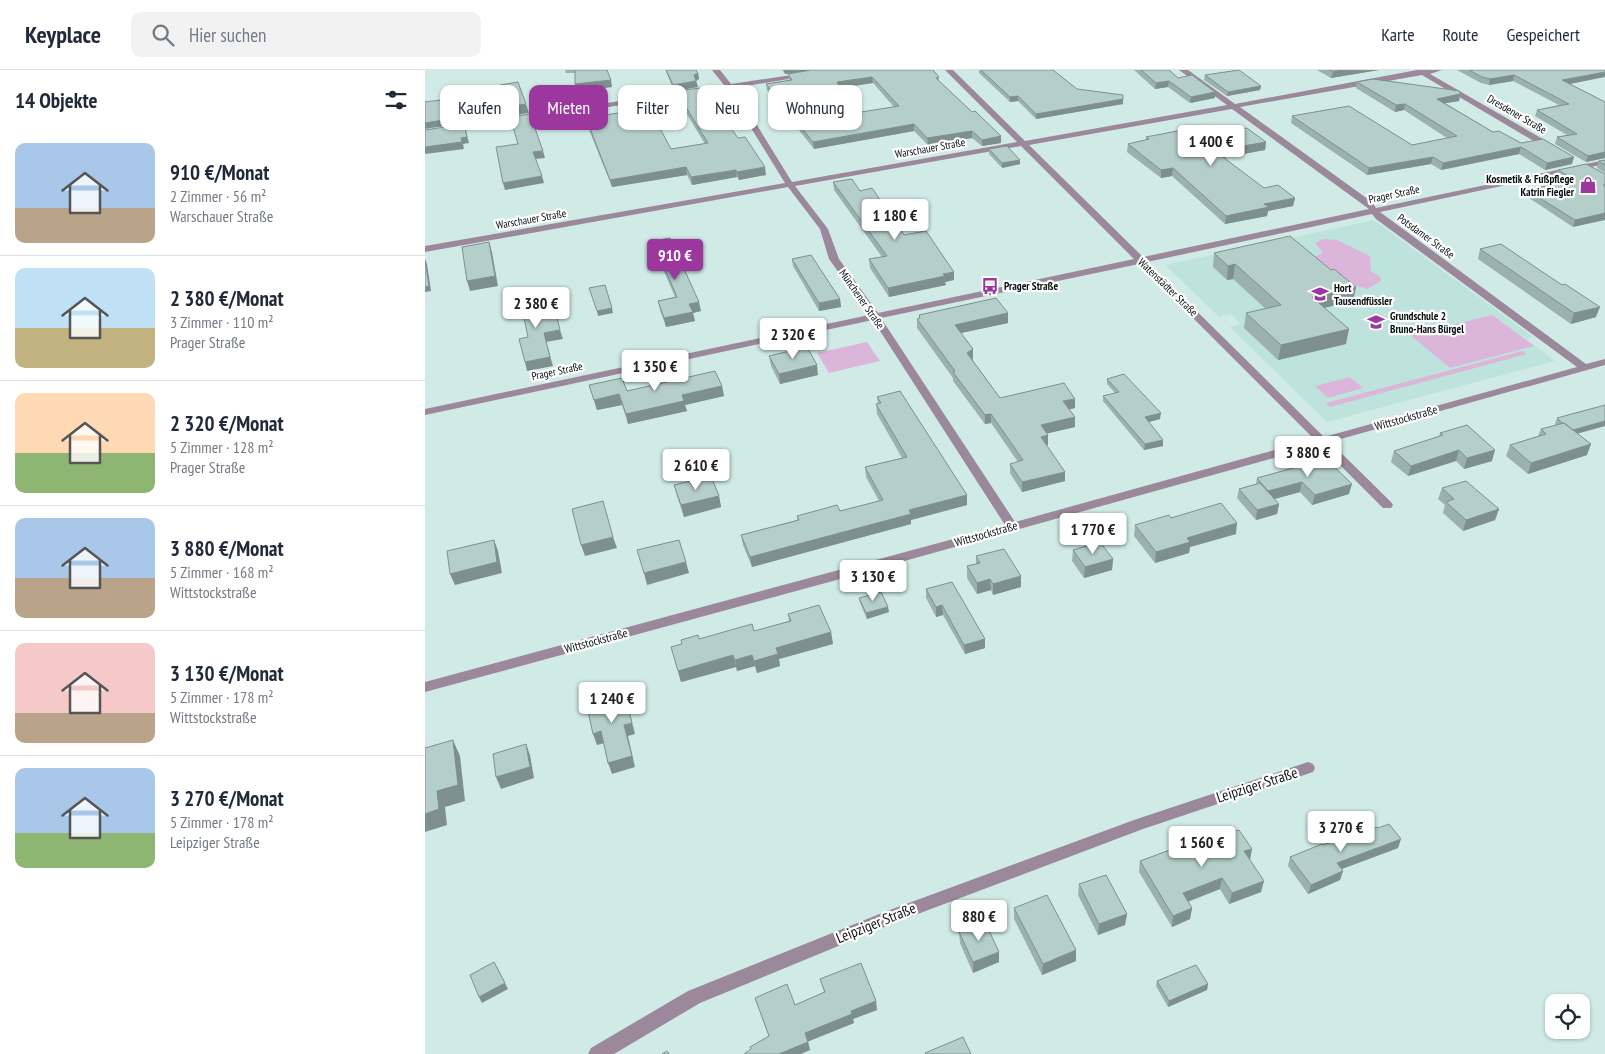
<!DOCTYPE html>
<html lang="de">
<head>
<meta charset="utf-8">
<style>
	:root { --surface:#fff; --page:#f2f2f3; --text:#1f2937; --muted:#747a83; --line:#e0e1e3; --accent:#9b379d }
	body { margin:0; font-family:"PT Sans Narrow",sans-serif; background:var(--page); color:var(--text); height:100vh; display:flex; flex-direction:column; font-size:19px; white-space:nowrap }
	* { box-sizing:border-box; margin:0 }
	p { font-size:16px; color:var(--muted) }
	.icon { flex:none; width:28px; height:28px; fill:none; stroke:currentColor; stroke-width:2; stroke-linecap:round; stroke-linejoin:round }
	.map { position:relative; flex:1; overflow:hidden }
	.panel { display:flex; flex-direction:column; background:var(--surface); width:425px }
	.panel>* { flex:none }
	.banner { position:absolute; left:15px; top:15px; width:475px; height:45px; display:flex; gap:10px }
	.fabs { position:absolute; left:1120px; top:924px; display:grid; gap:10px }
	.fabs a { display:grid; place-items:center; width:45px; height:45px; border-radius:10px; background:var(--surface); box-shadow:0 1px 4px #0004; font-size:25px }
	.price { position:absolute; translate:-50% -42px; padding:0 11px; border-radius:5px; background:#fff; color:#222; font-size:16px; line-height:32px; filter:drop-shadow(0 1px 2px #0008) }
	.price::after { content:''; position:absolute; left:50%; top:30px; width:15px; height:11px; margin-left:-8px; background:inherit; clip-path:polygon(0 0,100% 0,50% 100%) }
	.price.on { background:var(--accent); color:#fff }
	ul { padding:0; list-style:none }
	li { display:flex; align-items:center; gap:15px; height:125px; padding:0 15px }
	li+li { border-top:1px solid var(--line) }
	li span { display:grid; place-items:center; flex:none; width:140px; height:100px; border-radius:10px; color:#555 }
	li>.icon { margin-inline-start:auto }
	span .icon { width:60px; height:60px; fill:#fffc; stroke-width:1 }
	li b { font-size:21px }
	h2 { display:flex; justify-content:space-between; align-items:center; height:60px; padding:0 15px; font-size:21px }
	.tag { padding:0 18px; border-radius:10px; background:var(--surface); box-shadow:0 1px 4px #0004; font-size:18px; line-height:45px }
	.tag.on { background:var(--accent); color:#fff }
	header { display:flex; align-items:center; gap:30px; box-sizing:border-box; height:70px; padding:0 25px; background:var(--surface); border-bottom:1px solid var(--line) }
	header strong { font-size:24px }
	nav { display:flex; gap:28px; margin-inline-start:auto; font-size:18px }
	.search { width:350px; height:45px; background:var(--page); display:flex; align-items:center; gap:12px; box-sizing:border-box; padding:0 18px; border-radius:10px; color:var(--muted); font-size:19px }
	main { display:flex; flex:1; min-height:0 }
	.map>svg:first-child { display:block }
	.built { fill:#bee3dc }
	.green { fill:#dbb6da }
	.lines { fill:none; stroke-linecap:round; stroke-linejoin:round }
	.street { fill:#9b889a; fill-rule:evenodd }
	.wall { fill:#9bb1ad; fill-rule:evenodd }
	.shaded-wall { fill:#7e908d }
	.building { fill:#b4cec9; stroke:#7e908d; fill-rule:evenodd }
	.labels { text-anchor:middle; stroke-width:4.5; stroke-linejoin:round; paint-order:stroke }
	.far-street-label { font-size:11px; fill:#07100e; stroke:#fff }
	.far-poi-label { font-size:11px; font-weight:bold; fill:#07100e; stroke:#fff; text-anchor:start }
	.street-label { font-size:12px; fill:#07100e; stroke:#fff }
	.near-street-label { font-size:15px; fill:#07100e; stroke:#fff }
</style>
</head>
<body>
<header>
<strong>Keyplace</strong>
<div class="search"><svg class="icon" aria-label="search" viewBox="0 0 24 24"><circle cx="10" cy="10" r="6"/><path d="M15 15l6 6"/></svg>Hier suchen</div>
<nav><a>Karte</a><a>Route</a><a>Gespeichert</a></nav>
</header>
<main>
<section class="panel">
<h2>14 Objekte<svg class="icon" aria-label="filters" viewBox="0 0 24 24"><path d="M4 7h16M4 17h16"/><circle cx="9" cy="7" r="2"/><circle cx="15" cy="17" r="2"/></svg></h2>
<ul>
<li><span style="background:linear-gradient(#a9c7e8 65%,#b9a48a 0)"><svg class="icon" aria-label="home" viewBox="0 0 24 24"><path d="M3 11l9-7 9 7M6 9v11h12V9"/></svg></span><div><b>910 €/Monat</b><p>2 Zimmer · 56 m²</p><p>Warschauer Straße</p></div></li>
<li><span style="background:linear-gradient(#bfe0f5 60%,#c2b280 0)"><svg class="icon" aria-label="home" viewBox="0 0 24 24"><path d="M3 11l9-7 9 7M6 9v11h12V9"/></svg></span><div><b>2 380 €/Monat</b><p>3 Zimmer · 110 m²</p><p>Prager Straße</p></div></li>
<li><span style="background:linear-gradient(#ffd9b3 60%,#8fb573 0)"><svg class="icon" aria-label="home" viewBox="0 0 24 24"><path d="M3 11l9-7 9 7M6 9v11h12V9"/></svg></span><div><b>2 320 €/Monat</b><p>5 Zimmer · 128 m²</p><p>Prager Straße</p></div></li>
<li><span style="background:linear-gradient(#a9c7e8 60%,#b9a48a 0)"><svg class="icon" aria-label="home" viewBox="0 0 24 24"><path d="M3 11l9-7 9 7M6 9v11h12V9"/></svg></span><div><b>3 880 €/Monat</b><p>5 Zimmer · 168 m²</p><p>Wittstockstraße</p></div></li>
<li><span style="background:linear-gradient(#f6c9c9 70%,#b9a48a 0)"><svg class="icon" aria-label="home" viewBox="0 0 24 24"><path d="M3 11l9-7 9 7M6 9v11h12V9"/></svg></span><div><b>3 130 €/Monat</b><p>5 Zimmer · 178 m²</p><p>Wittstockstraße</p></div></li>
<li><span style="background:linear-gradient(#a9c7e8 65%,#8fb573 0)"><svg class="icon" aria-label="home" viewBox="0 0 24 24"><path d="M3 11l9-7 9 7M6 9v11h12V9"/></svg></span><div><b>3 270 €/Monat</b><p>5 Zimmer · 178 m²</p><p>Leipziger Straße</p></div></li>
</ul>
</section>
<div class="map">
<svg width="1180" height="984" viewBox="0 0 1180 984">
	<rect width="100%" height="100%" fill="#d0ebe6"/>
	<path class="built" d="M949 150 1108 267 1101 269 1130 291 902 352 805 257 816 254 806 244 794 247 740 195Z"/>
	<path class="green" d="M899 169 912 170 945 186 946 201 955 207 956 211 942 219 929 215 887 188 898 183 890 173Z
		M1067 245 1109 276 1025 298 985 265Z
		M442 272 455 291 404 303 392 283Z
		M1097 281 1102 284 905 337 901 333Z
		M925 307 938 318 903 328 890 316Z"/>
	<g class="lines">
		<path class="street" d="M287 0H295L306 14 400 0H418L309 18 367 112 592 72 520 0H528L600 71 802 35 754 0H763L810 34 992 0H1017L1005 4 1130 76V80H1124L997 5 815 37 947 132 951 138 1180 90V94L955 142 1161 294 1180 289V295L905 372 966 432 968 435 966 438H958L895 375 408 511 0 622V612L580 455 448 250 0 345V339L444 245 404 189 395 159 363 117 0 182V176L360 113 302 19 0 65V61L299 15ZM807 39 944 139 718 187 604 75ZM596 76 709 189 453 243 414 189 403 159 370 116ZM947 144 951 149 1152 297 899 367 722 192ZM714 194 889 369 590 452 456 248Z
			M883 692 888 694 890 698 888 702 718 759 474 851 275 933 189 984H163L166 978 263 921 462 841 709 750Z"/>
	</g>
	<path class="wall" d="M140 0H182L187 17 152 21 150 14V3H141Z
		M241 0H271L273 3 274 9 271 11 273 17 249 21 242 4Z
		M357 0H508L514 7V11L547 42 576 66V73L557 76 547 68 503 75 489 61 389 79 342 20 341 14 364 10 363 4 382 1 360 4ZM448 13 469 37 430 43 416 18Z
		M554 0H628L652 19 698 34 611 49 593 31 585 32 554 3Z
		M709 0H744L753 8 790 22V28L765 33 743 17 730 19Z
		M892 0H954L906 8Z
		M1032 0H1091L1145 14 1180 32V88L1161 92 1130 74 1132 67 1142 65 1110 46 1112 40 1134 35 1088 11 1064 15 1056 13Z
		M780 5 836 16 835 20 802 26 779 10Z
		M932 12 1035 24 1034 31 1020 33 1068 62 1147 94 1120 100 1094 84 1016 100 1006 94 942 105 866 53 867 46 987 75 1022 68 979 40 970 42 931 18Z
		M251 21 280 27 341 105 314 110 312 107 267 115 262 105 187 117 162 55 161 48 198 42 196 33 246 79 280 74 252 28Z
		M783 64 841 72 840 80 798 88 839 118 870 128 868 136 843 141 842 146 800 154 747 106 736 108 702 82 703 74 721 70V67Z
		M564 79 595 94 577 98 564 84Z
		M1180 90V103L1172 98 1174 91Z
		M1133 100 1180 104 1148 157 1101 126 1102 120 1140 112 1131 107Z
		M408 112 435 121 479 165 529 210 520 212 521 215 464 227 445 198 444 189 457 187 409 120Z
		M228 171 276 241 268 243 270 251 241 257 235 240 233 231 250 227 230 180Z
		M1055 179 1171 247 1146 254 1053 189Z
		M789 183 906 200 931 217 928 231 900 238 921 274 853 290 819 258 821 243 841 239 808 209 802 210 788 197Z
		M367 189 415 229 416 237 394 241 368 196Z
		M583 243V253L536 263 548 289H547L575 328 650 329V338L644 339 650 357 622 363 623 375H622L640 411 597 422 585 403V394L593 392 566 353 560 354 528 311V308L492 258V249H494V245Z
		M344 286 393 305 355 314 346 296Z
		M682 309 735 349 724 352 738 376 719 380 678 331V326L690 323 682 314Z
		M164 315 202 321 297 316 299 326 260 335 262 341 203 354 197 335 172 340Z
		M452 327 542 425V435L486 450V454L327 497 318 475 316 465 372 450V446L415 441 454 431 441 407 440 397 477 388 452 344 451 334H453Z
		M1132 348 1153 363 1162 385 1103 404 1081 386 1085 375 1113 366 1116 359 1131 355 1130 354Z
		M1015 363 1067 391 1039 399 1031 391 983 406 966 392 969 381 1014 367Z
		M901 389 924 424 887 435 875 422 849 429 854 434 852 444 831 450 812 428 814 419 831 414 832 408Z
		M249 415 294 426 296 437 259 447 252 426Z
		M1017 418 1074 439 1070 450 1038 461 1018 443 1020 435 1013 429Z
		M710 455 811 464 765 477 764 483 730 493 709 466Z
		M648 480 688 489 687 500 659 508 647 491Z
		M551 486 596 506V517L568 525 566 520 552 524 542 508V496L551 494Z
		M501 519 560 569V578L540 584 518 545 511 547 501 528Z
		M434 528 464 542 442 549 435 533Z
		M363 544 406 562 408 574 354 589 355 596 332 603 330 596 312 601 311 597 256 612 246 577 274 569 329 561 364 551Z
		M898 775 973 778 916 799 918 801 915 810 883 824 863 796 865 787Z
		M825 790 836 822 804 834 795 819 763 832 767 838 765 849 747 857 714 802 715 791Z
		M654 814 702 844 700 855 673 865 653 825Z
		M589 838 651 891 617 905 589 849Z
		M534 862 574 892 548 903 535 873Z
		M395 909 452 940 428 949 429 953 383 971 385 980 326 979 325 977 344 967 330 928 370 935 399 922Z
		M732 911 783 914 782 920 743 937 731 916Z"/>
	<path class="shaded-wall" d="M359 0H387L360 4Z
		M918 0H954L906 8 908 2Z
		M1180 2V7L1135 16 1137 10Z
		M273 3 274 9 271 11 273 17 249 21 248 15Z
		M1089 5 1088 11 1064 15 1065 9Z
		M447 7 448 13 413 18 412 12Z
		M186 10 187 17 152 21 150 14Z
		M744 11 743 17 730 19 731 13Z
		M836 16 835 20 802 26 803 22Z
		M790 22V28L765 33 766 27Z
		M1035 24 1034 31 1010 35 1012 29Z
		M593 26V31L585 32V27Z
		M31 28 38 53 0 59V53Z
		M698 29V34L611 49V44Z
		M101 34 104 43 84 46 82 37Z
		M980 34 979 40 970 42 971 35Z
		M39 54 44 73 38 74 39 79 0 84V77L36 68Z
		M489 54V61L389 79 388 72Z
		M547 61V68L503 75 502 68Z
		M576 66V73L557 76V70Z
		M841 72 840 80 789 89 790 81Z
		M1096 77 1094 84 1016 100 1018 93Z
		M118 81 120 88 110 89 108 82Z
		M1180 82V88L1161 92 1163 86Z
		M1008 87 1006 94 942 105 944 98Z
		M1149 87 1147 94 1120 100 1122 93Z
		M595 90V94L577 98V93Z
		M261 97 262 105 187 117 185 110Z
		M340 97 341 105 314 110 312 102Z
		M748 98 747 106 736 108V100Z
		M311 100 312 107 267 115 266 107Z
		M117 106 119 113 80 120 78 113Z
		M870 128 868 136 843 141 842 146 800 154 801 146 839 134Z
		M1180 143V150L1148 157 1150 150Z
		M64 172 67 182 73 216 45 221 42 211Z
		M0 189 2 194 6 221 0 222Z
		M810 194 808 209 802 210 803 196Z
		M529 202V210L520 212 521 215 464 227 463 218Z
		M931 217 928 231 885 241 887 227Z
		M415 229 416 237 394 241V233Z
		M274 232 276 241 268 243 270 251 241 257 239 248 264 234Z
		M1175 237 1171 247 1146 254 1149 243Z
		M187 238 188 243 173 246 172 241Z
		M583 243V253L531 264 530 255Z
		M924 259 921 274 853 290 856 275Z
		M135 260 138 269 121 272 128 296 102 301 100 292 119 263Z
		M548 279V289L543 292 542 283Z
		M392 295 393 305 355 314 354 304Z
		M297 316 299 326 260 335 262 341 203 354 201 344 257 325Z
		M194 324 197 335 172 340 169 330Z
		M650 329V338L638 341V331Z
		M736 343 735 349 720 353V347Z
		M566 344V353L560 354V345Z
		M650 347V357L616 365V355Z
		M1180 351V356L1144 366 1146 360Z
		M623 365V375L616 376V367Z
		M738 370V376L719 380 720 374Z
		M1166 374 1162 385 1103 404 1106 393Z
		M1034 380 1031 391 983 406 986 396Z
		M1070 380 1067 391 1039 399 1042 388Z
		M640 402V411L597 422V412Z
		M877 412 875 422 842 431 843 421Z
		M927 414 924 424 887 435 890 425Z
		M542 425V435L486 450V454L327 497 325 487 484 440Z
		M294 426 296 437 259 447 256 435Z
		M854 434 852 444 831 450 832 440Z
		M1074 439 1070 450 1038 461 1041 450Z
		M812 453 811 464 765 477 764 483 730 493 731 482 762 468Z
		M188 467 192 478 160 486 156 475Z
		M69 470 73 481 77 503 30 515 25 504Z
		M688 489 687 500 659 508 660 497Z
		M261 492 264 503 222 515 219 503Z
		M596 506V517L568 525V514Z
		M565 509 566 520 552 524V513Z
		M517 535 518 545 511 547V537Z
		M463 537 464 542 442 549 441 543Z
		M406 562 408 574 354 589 355 596 332 603 329 591 351 578Z
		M560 569V578L540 584 539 575Z
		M308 585 311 597 256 612 253 601Z
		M327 585 330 596 312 601 310 590Z
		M199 621 210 664 203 666 210 697 187 704 183 693 199 655Z
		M176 661 180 673 172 675 168 664Z
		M28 670 35 686 40 731 20 737 22 755 0 762V744L12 721Z
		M101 674 105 685 109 708 76 719 71 707Z
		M976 769 973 778 909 802 912 793Z
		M827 779 825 790 819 781Z
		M918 801 915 810 883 824 886 815Z
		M797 808 795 819 756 834 758 823Z
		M839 811 836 822 804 834 807 823Z
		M767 838 765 849 747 857 748 846Z
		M702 844 700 855 673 865 674 854Z
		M651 880V891L617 905 618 894Z
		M574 882V892L548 903V892Z
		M69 892 83 919 57 933 54 927Z
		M783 914 782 920 743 937 744 931Z
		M451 931 452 940 428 949 429 953 382 972 380 963 426 941Z
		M383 972 385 980 376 984H354Z"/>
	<path class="building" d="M150 0H182L186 10 150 14Z
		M241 0H271L273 3 269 5 271 11 248 15Z
		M386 0H508L514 7 511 8 547 42 550 41 576 66 557 70 547 61 502 68 489 54 388 72 341 14 367 10 363 4ZM447 7 474 36 430 43 412 12Z
		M556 0H628L652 19 698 25V29L611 44 593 26 585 27Z
		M716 0H744L753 8 767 5 790 22 766 27 744 11 731 13Z
		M814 0 836 16 803 22 780 5Z
		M904 0H918L908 2Z
		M1044 0H1180V2L1137 10 1180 32V82L1163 86 1132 67 1152 64 1112 40 1144 34 1089 5 1065 9 1057 7Z
		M948 9 1035 21V24L1012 29 1068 62 1074 61 1096 73 1118 69 1149 87 1122 93 1096 77 1018 93 1008 87 944 98 867 46 924 36 987 75 1032 66 980 34 971 35 932 12Z
		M93 12 101 34 82 37 75 15Z
		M275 18 280 27H284L313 68 320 67 340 97 312 102 311 100 266 107 261 97 185 110 161 48 200 42 196 33 220 30 246 79 283 73 251 21Z
		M31 28 37 47 0 53V32Z
		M105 44 118 81 108 82 117 106 78 113 71 77 93 74 85 47Z
		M39 54 42 67 36 68 37 72 0 77V60Z
		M773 57 783 64 822 58 841 72 790 81 839 118 853 115 870 128 839 134 844 137 801 146 748 98 736 100 703 74 724 69 721 67Z
		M582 76 595 90 577 93 564 79Z
		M1180 90V95L1174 91Z
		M1161 94 1180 104V114L1178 115 1180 116V143L1150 150 1102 120 1150 110 1133 100Z
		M427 109 435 121 447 118 479 165 501 161 529 202 518 204 520 206 463 218 444 189 462 186 408 112Z
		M865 166 906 200 909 199 931 217 887 227 924 259 856 275 821 243 856 235 810 194 803 196 789 183Z
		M245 168 274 232 264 234 268 242 239 248 233 231 252 227 228 171Z
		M64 172 70 206 42 211 37 177Z
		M1076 174 1137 215 1140 214 1175 237 1149 243 1055 179Z
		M386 185 415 229 394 233 367 189Z
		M0 190 4 216 0 217Z
		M180 215 187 238 172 241 164 218Z
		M107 221 114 246 131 243 135 260 119 263 125 287 100 292 94 269 103 267 94 224Z
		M571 228 583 243 530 255 548 279 542 283 575 328 639 313 650 329 638 331 650 347 616 355 623 365 616 367 640 402 597 412 585 394 598 390 566 344 560 345 528 302 530 301 492 249 495 248 494 245Z
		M382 277 392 295 354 304 344 286Z
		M290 301 297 316 257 325 259 331 201 344 194 324 169 330 164 315 197 308 202 321Z
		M699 304 736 343 720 347 738 370 720 374 678 326 694 322 682 309Z
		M475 321 542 425 484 440 486 444 325 487 316 465 374 450 372 446 412 435 415 441 458 430 440 397 482 387 451 334 456 333 452 327Z
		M1180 335V351L1148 360 1139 353H1137L1132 348Z
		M1139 353 1166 374 1106 393 1085 375 1121 364 1116 359Z
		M1042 355 1070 380 1042 388 1034 380 986 396 969 381 1018 365 1015 363Z
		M901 389 927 414 890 425 877 412 843 421 832 408Z
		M286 406 294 426 256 435 249 415Z
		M1041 411 1074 439 1041 450 1021 432 1029 429 1017 418Z
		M835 413 854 434 832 440 814 419Z
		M178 431 188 467 156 475 147 439Z
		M796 433 812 453 762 468 765 472 731 482 710 455 744 445 746 448Z
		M69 470 72 492 25 504 22 481Z
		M254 470 261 492 219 503 212 480Z
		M675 472 688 489 660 497 648 480Z
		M579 479 596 506 568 514 565 509 552 513 542 496 555 493 551 486Z
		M527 512 560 569 539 575 517 535 511 537 501 519Z
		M456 522 463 537 441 543 434 528Z
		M394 535 406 562 351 578 353 584 329 591 327 585 310 590 308 585 253 601 246 577 257 574 256 570 273 565 274 569 327 554 329 561 366 551 363 544Z
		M199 621 207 653 199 655 207 686 183 693 176 661 168 664 161 632Z
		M28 670 33 715 12 721 14 739 0 744V678Z
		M101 674 105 697 71 707 68 684Z
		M964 754 976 769 912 793 918 801 886 815 865 787 897 774 898 775 952 757 953 758Z
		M802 759 804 763 814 760 827 779 819 781 839 811 807 823 797 808 758 823 767 838 748 846 715 791Z
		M681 805 702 844 674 854 654 814Z
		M622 825 651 880 618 894 589 838Z
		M560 852 574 882 548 892 534 862Z
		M69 892 80 913 54 927 45 905Z
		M436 893 451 931 426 941 427 944 380 963 383 972 354 984H319L326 979 325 977 344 966 330 928 362 914 370 935 400 922 395 909Z
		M771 895 783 914 744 931 732 911Z
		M538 967 546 984H501L500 983Z
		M242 981 244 984H237Z"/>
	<defs>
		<g id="shop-bare" transform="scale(1.35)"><path d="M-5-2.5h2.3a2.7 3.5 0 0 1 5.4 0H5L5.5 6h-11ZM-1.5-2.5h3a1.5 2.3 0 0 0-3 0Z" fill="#9b379d" stroke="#fff" stroke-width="2.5" paint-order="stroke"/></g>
		<g id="bus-bare" transform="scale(1.35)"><path d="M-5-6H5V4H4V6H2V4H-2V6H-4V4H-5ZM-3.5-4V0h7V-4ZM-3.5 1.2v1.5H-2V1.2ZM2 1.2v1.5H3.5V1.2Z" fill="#9b379d" stroke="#fff" stroke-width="2.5" paint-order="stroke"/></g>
		<g id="school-bare" transform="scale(1.35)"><path d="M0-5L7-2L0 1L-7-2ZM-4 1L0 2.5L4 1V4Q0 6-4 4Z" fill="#9b379d" stroke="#fff" stroke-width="2.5" paint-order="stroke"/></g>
	</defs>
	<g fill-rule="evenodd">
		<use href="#shop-bare" x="1163" y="115"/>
		<use href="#bus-bare" x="565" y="216"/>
		<use href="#school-bare" x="895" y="224"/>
		<use href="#school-bare" x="951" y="252"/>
	</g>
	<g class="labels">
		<g class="far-street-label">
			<text transform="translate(1092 44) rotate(30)" y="4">Dresdener Straße</text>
			<text transform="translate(505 78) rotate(-10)" y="4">Warschauer Straße</text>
			<text transform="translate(969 124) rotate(-12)" y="4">Prager Straße</text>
			<text transform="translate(106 149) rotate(-10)" y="4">Warschauer Straße</text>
			<text transform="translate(1001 166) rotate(36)" y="4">Potsdamer Straße</text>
			<text transform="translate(743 217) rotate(44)" y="4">Watenstädter Straße</text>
			<text transform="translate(437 229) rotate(55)" y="4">Münchener Straße</text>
			<text transform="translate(132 301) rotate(-12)" y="4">Prager Straße</text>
		</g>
		<g class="far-poi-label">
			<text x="1149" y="113" text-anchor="end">Kosmetik &amp; Fußpflege<tspan x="1149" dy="13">Katrin Fiegler</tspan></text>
			<text x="579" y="220">Prager Straße</text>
			<text x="909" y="222">Hort<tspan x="909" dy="13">Tausendfüssler</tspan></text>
			<text x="965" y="250">Grundschule 2<tspan x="965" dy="13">Bruno-Hans Bürgel</tspan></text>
		</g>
		<g class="street-label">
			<text transform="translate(981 348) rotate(-16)" y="4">Wittstockstraße</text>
			<text transform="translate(561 464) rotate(-16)" y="4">Wittstockstraße</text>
			<text transform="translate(171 571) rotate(-15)" y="4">Wittstockstraße</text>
		</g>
		<g class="near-street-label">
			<text transform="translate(832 715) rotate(-18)" y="5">Leipziger Straße</text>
			<text transform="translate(451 853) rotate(-22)" y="5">Leipziger Straße</text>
		</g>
	</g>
</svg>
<div class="fabs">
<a><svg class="icon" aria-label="locate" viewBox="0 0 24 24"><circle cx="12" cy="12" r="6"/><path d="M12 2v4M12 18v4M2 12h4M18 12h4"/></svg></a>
</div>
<b class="price" style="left:786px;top:97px">1 400 €</b>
<b class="price" style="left:470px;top:171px">1 180 €</b>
<b class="price on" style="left:250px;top:211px">910 €</b>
<b class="price" style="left:111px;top:259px">2 380 €</b>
<b class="price" style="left:368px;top:290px">2 320 €</b>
<b class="price" style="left:230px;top:322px">1 350 €</b>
<b class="price" style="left:883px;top:408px">3 880 €</b>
<b class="price" style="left:271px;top:421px">2 610 €</b>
<b class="price" style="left:668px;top:485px">1 770 €</b>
<b class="price" style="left:448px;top:532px">3 130 €</b>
<b class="price" style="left:187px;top:654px">1 240 €</b>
<b class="price" style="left:916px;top:783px">3 270 €</b>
<b class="price" style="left:777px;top:798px">1 560 €</b>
<b class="price" style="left:554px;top:872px">880 €</b>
<div class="banner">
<a class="tag">Kaufen</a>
<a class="tag on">Mieten</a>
<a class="tag">Filter</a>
<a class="tag">Neu</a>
<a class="tag">Wohnung</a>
</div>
</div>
</main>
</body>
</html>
